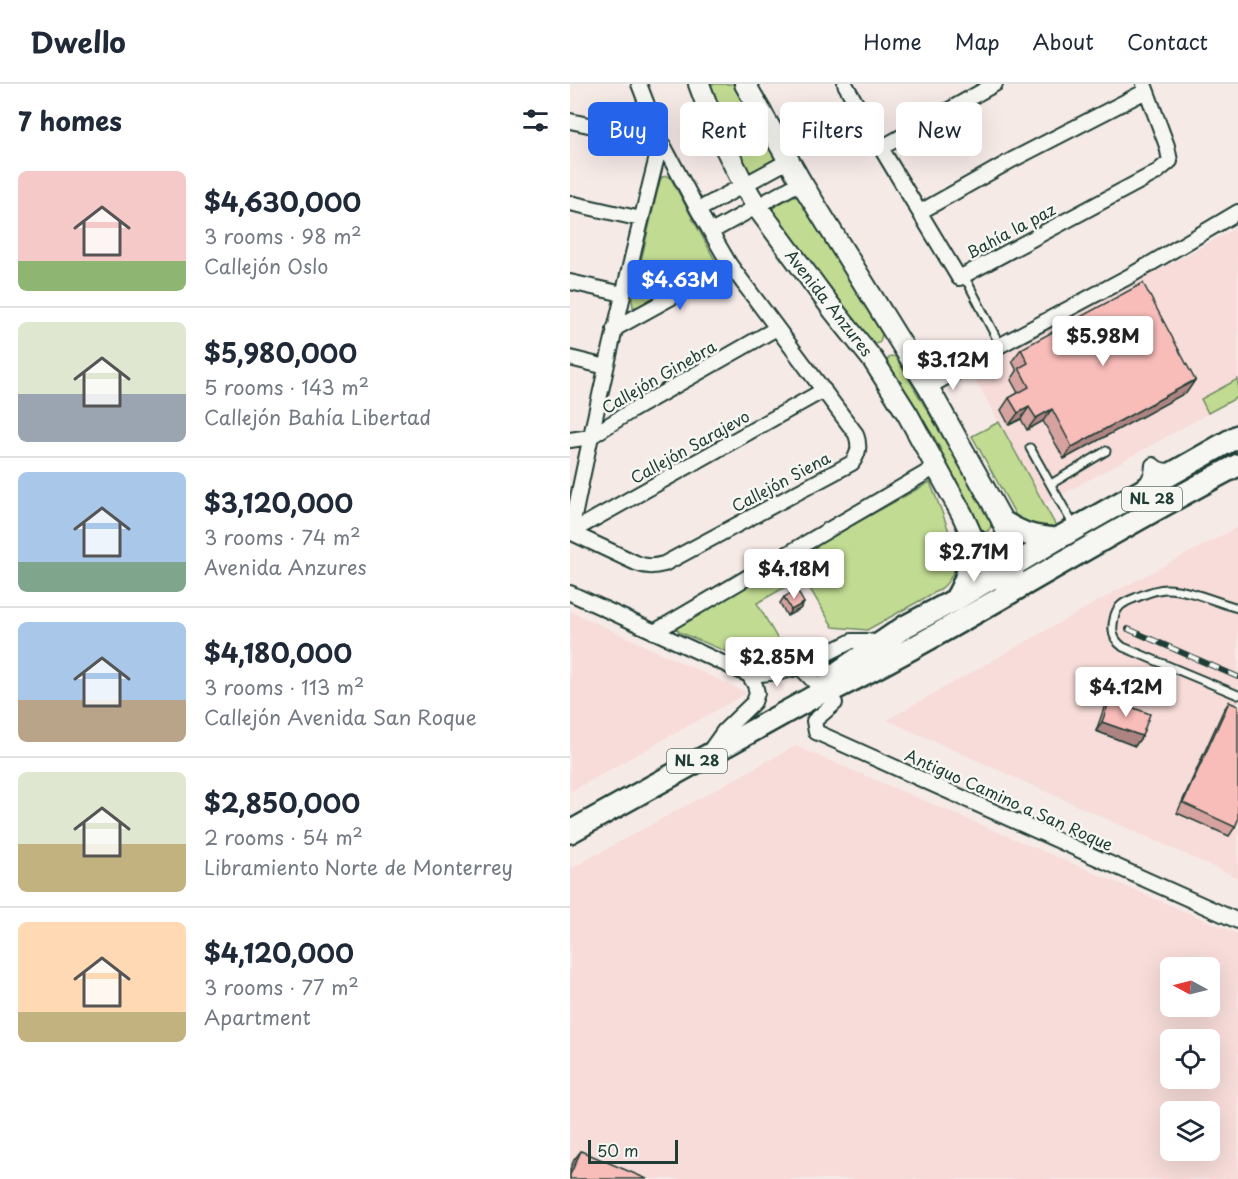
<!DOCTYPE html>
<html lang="en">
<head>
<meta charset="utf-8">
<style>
	:root { --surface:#fff; --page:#f6f6f7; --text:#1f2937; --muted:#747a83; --line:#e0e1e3; --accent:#2563eb }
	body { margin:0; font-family:"Playpen Sans",sans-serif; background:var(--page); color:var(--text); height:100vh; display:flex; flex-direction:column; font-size:22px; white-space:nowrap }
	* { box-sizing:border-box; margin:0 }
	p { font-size:20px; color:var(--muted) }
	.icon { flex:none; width:33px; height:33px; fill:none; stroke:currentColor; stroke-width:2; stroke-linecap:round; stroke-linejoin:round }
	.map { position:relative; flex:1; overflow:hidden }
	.drawer { display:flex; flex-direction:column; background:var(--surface); width:570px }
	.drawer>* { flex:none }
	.guide { position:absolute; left:18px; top:18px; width:560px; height:54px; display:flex; gap:12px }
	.needle { width:39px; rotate:277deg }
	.tools { position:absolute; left:590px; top:873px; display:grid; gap:12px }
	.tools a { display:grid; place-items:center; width:60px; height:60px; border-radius:9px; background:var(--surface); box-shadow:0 6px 24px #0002; font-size:30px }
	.scale { position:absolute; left:18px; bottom:15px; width:90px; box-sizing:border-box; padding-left:6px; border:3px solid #1f3d34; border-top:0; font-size:16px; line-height:21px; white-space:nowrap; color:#1f3d34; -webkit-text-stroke:4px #f6f6f2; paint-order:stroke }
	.price { position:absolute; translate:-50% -51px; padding:0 14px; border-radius:6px; background:#fff; color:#222; font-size:20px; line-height:39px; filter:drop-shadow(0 2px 3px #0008) }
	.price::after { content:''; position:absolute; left:50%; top:36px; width:18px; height:14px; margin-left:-9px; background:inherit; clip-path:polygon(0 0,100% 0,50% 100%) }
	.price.on { background:var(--accent); color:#fff }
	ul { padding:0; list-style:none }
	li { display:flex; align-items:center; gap:18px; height:150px; padding:0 18px }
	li+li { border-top:2px solid var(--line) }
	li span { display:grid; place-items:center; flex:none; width:168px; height:120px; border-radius:9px; color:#555 }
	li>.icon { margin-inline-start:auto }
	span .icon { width:72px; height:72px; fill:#fffc; stroke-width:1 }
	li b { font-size:26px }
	h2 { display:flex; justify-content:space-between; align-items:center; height:72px; padding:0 18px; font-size:26px }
	.tag { padding:0 21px; border-radius:9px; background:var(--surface); box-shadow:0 6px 24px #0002; font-size:21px; line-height:54px }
	.tag.on { background:var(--accent); color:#fff }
	header { display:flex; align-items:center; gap:36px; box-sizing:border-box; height:84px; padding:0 30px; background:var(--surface); border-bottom:2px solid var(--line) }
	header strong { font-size:28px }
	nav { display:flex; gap:33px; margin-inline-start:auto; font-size:21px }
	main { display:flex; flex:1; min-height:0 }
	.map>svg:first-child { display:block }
	.built { fill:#f7dcd9; fill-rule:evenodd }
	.green { fill:#c1db92; stroke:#708c63; stroke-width:1.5 }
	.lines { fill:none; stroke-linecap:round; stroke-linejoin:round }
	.lane-casing { stroke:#1f3d34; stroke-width:11 }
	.street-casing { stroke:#1f3d34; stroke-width:18 }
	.secondary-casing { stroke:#1f3d34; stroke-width:24 }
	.primary-casing { stroke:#1f3d34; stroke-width:26 }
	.lane { stroke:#f6f6f2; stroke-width:7 }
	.street { stroke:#f6f6f2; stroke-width:14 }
	.secondary { stroke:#f6f6f2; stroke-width:20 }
	.primary { stroke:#f6f6f2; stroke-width:21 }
	.rail-casing { stroke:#1f3d34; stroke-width:6 }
	.rail { stroke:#f6f6f2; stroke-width:4; stroke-dasharray:11; stroke-linecap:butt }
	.wall { fill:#d5a29f; stroke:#1f3d34; stroke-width:1.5 }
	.shaded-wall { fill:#ae8482; stroke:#1f3d34; stroke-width:1.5 }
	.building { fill:#f8bcb9; stroke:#1f3d34; stroke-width:1.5 }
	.labels { text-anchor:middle; stroke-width:5; stroke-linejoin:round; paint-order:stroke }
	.shield { fill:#f6f6f2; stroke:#60746d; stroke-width:1.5 }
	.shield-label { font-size:15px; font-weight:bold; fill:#1f3d34 }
	.street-label { font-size:16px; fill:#1f3d34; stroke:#f6f6f2 }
</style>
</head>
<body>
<header>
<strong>Dwello</strong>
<nav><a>Home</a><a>Map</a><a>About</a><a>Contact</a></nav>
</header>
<main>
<section class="drawer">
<h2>7 homes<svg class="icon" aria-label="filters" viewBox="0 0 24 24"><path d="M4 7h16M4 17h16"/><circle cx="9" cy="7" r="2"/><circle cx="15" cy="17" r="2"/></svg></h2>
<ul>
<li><span style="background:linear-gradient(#f6c9c9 75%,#8fb573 0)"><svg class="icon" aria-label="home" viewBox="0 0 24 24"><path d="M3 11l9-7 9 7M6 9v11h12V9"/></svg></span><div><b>$4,630,000</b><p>3 rooms · 98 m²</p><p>Callejón Oslo</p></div></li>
<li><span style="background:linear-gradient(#dfe7d0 60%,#9aa5b1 0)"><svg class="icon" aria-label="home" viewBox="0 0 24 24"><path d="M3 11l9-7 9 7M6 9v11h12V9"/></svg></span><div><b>$5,980,000</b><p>5 rooms · 143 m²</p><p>Callejón Bahía Libertad</p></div></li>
<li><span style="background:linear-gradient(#a9c7e8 75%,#7fa58c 0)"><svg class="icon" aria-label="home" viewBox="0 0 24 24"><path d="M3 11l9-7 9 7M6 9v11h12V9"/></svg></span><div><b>$3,120,000</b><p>3 rooms · 74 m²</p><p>Avenida Anzures</p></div></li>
<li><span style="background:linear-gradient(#a9c7e8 65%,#b9a48a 0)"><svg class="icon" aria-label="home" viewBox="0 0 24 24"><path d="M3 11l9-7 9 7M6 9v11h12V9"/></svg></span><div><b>$4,180,000</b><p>3 rooms · 113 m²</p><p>Callejón Avenida San Roque</p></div></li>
<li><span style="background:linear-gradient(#dfe7d0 60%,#c2b280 0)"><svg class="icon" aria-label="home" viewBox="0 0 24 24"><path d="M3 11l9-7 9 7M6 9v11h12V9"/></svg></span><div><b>$2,850,000</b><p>2 rooms · 54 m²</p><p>Libramiento Norte de Monterrey</p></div></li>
<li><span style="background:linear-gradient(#ffd9b3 75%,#c2b280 0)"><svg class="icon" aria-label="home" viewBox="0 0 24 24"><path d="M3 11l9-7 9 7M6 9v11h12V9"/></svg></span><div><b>$4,120,000</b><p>3 rooms · 77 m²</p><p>Apartment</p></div></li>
</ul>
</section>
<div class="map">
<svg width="668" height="1095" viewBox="0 0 668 1095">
	<rect width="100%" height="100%" fill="#f6eae7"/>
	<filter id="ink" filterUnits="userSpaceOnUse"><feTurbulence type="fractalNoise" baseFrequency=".0167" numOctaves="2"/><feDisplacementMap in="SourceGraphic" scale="12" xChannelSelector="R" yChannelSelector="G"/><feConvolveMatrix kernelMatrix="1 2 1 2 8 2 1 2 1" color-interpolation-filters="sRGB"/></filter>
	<g filter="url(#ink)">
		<path class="built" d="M668 143V313L475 420 401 288Z
			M668 443V794L317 636 546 507Z
			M0 527 177 609 0 708Z
			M225 662 668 850V1095H0V785ZM600 884H639V922H600ZM600 956H639V994H600ZM600 1028H639V1066H600Z"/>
		<path class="green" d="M137 0H165L206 70V76L182 89 178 86 150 33Z
			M98 92 100 93 145 176 143 182 139 185 70 223H63L62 215 90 96 92 93Z
			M223 112H228L232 115 312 250 310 258 304 261 299 260 203 129 204 123Z
			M321 272 326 273 328 277 418 429 422 440 418 447C412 450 408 448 403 443L373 370 364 353 315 279 318 275Z
			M668 295V313L638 329 631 315Z
			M429 338 486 442 485 445 473 446 448 435 402 352Z
			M360 398C367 417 387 460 385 479 385 489 377 501 369 506L297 546 263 543 233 493 187 519 215 568 214 574 201 584 189 581 109 548 106 544 107 539Z
			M429 448 435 470 430 475 423 478 415 458 421 456Z"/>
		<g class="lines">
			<g class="lane-casing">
				<path id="lane" d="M389 194 398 199 430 261
					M460 364 504 442
					M481 400 536 367
					M668 524C646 518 619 505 596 505 585 505 575 510 565 514 554 518 546 522 544 535 541 547 543 556 553 563L668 611"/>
			</g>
			<g class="street-casing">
				<path id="street" d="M275 0 311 64 389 194 587 88 600 77 597 62 574 0
					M0 37 91 57C58 187 27 317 1 448
					M311 64 425 0
					M0 119 71 135
					M128 126 218 77
					M350 128 442 76 576 7
					M141 148 231 98
					M0 198 53 210
					M44 245 160 181
					M0 274 36 283
					M401 277 558 193 668 128
					M358 303 393 284
					M0 356 20 353 61 327 207 244
					M574 405 582 390 583 381C589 387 596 388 604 386
					M0 448 66 479C76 483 83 483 94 480L282 379C289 369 290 362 286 350L160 181 128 126 91 57 69 0
					M1 448 254 306
					M0 509 179 591 210 588 230 583 282 557H296L311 559
					M84 548 366 383
					M230 583 265 619 244 637 246 648 668 837
					M139 668 154 647 184 618 187 609 185 601 179 591"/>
			</g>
			<g class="secondary-casing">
				<path id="secondary" d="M129 0 145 43 174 101 187 123 264 227 303 276 338 331 392 430 414 479 420 488 429 495H440L443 489 444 473 442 463 433 438 358 303 231 98 175 0"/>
			</g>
			<g class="primary-casing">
				<path id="primary" d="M433 438C454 451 463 453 487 455
					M385 516C398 496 400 478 404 455
					M258 599 270 587 336 542 385 516 487 455 668 352
					M0 748 254 607 263 606C401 536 531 452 668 381"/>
			</g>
			<use href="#lane" class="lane"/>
			<use href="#street" class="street"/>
			<use href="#secondary" class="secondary"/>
			<use href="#primary" class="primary"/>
			<g class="rail-casing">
				<path id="rail" d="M558 545 668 593"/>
			</g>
			<use href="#rail" class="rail"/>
		</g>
		<path class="wall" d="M451 265 625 296 617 308 494 375 473 337 457 346 451 335 439 341 431 326 439 314 448 309 441 296 447 287 442 277Z
			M214 513 234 519 230 525 217 532 210 519Z
			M540 615 572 652 565 662 526 647 534 624Z
			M659 618 665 743 659 752 607 729 653 627Z
			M11 1067 0 1095V1086L4 1076Z"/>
		<path class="shaded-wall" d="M625 296 617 308 494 375 502 363Z
			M459 323 451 335 439 341 448 329Z
			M482 325 473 337 457 346 466 334Z
			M234 519 230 525 217 532 221 526Z
			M532 638 572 652 565 662 526 647Z"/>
		<path class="building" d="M573 199 625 296 502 363 482 325 466 334 459 323 448 329 439 314 459 303 449 284 458 279 451 265Z
			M227 506 234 519 221 526 214 513Z
			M540 615 580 630 572 652 532 638Z
			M659 618 668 622V736L665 743 613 719Z
			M11 1067 77 1095H0V1091Z"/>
	</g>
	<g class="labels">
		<g class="shield">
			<rect x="552" y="403" width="60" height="24" rx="4.5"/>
			<rect x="97" y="665" width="60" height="24" rx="4.5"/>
		</g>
		<g class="shield-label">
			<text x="582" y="420">NL 28</text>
			<text x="127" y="682">NL 28</text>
		</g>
		<g class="street-label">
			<text transform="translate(441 147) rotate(-28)" y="6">Bahía la paz</text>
			<text transform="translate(259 219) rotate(52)" y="6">Avenida Anzures</text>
			<text transform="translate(89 293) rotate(-30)" y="6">Callejón Ginebra</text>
			<text transform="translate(120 363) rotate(-29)" y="6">Callejón Sarajevo</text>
			<text transform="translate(211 398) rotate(-28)" y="6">Callejón Siena</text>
			<text transform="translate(439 716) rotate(24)" y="6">Antiguo Camino a San Roque</text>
		</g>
	</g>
</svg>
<div class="tools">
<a><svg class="needle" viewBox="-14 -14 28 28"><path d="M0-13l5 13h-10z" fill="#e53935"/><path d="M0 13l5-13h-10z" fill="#747a83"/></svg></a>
<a><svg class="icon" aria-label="locate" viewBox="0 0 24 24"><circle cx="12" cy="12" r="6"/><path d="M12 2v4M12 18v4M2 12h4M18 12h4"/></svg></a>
<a><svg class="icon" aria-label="layers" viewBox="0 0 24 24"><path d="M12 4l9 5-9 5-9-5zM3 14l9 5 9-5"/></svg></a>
</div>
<div class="scale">50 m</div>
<b class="price on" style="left:110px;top:227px">$4.63M</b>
<b class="price" style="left:533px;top:283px">$5.98M</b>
<b class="price" style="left:383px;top:307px">$3.12M</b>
<b class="price" style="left:404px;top:499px">$2.71M</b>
<b class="price" style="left:224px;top:516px">$4.18M</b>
<b class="price" style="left:207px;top:604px">$2.85M</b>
<b class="price" style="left:556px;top:634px">$4.12M</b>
<div class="guide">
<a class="tag on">Buy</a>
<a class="tag">Rent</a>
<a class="tag">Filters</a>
<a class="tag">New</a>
</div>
</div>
</main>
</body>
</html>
